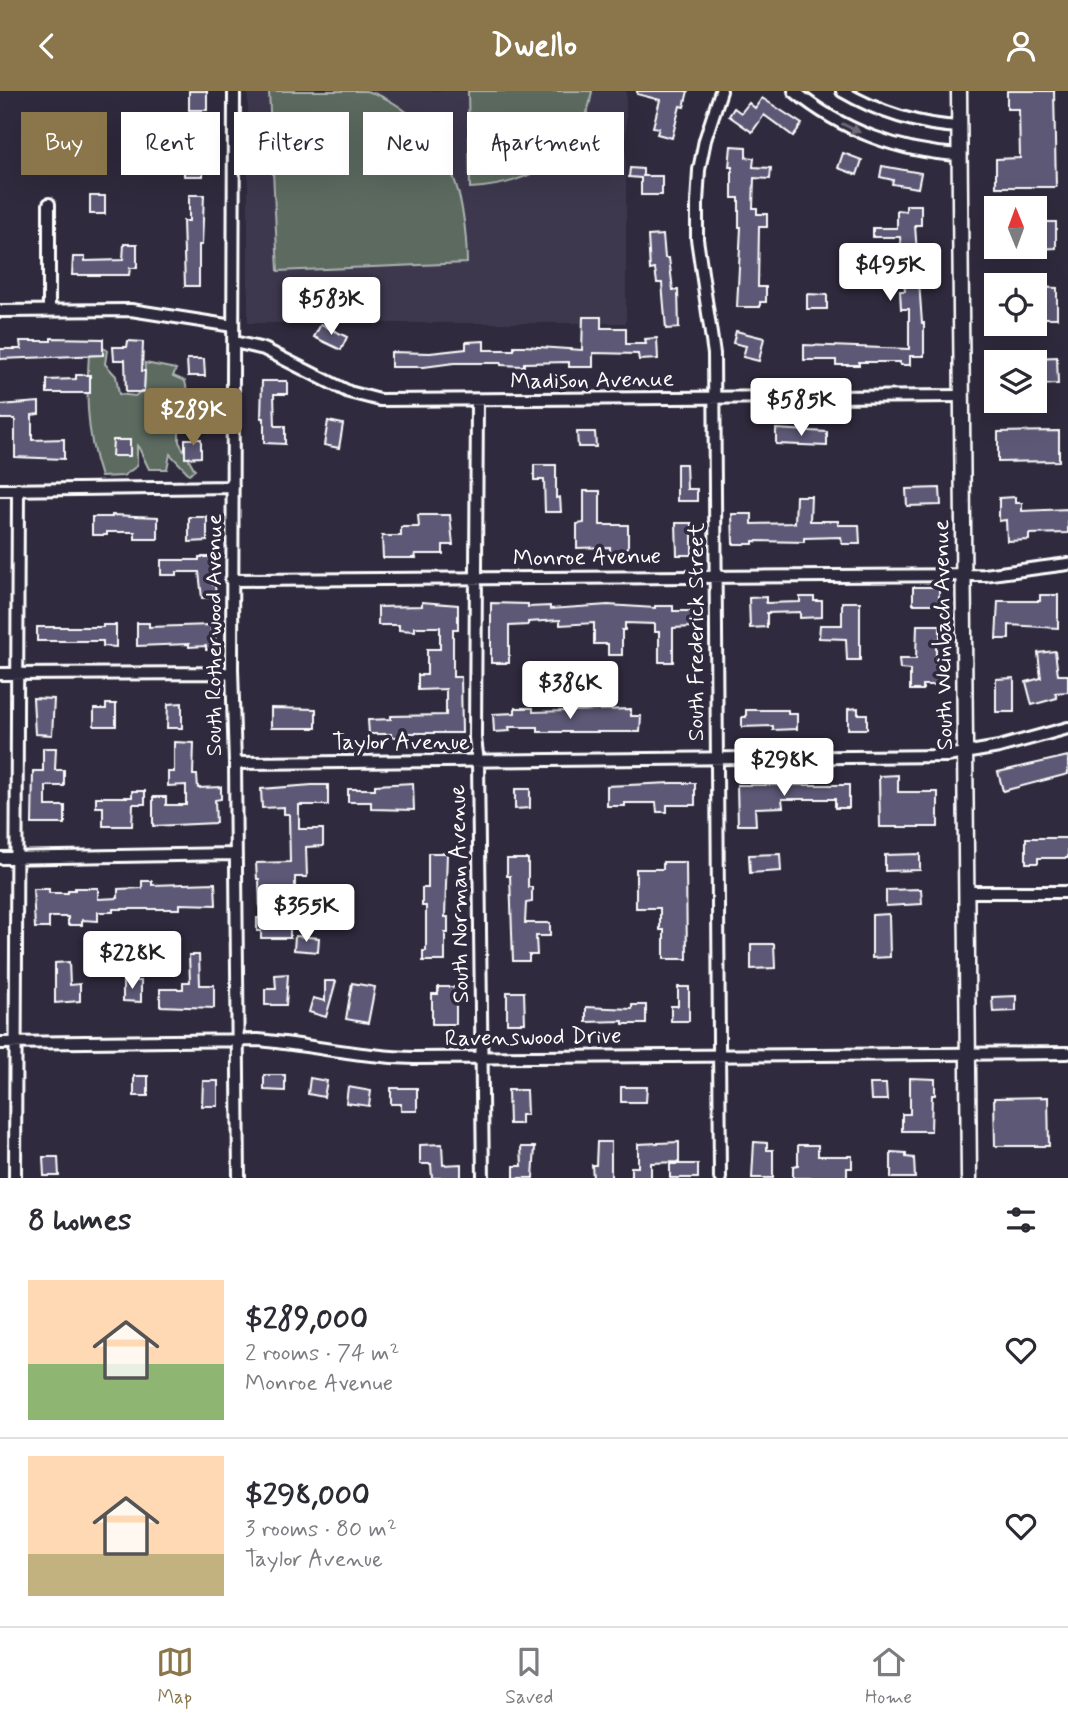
<!DOCTYPE html>
<html lang="en">
<head>
<meta charset="utf-8">
<style>
	:root { --surface:#fff; --page:#f2f2f3; --text:#2b2b33; --muted:#7c7c81; --line:#e1e1e2; --accent:#8a764a }
	body { margin:0; font-family:Mynerve,sans-serif; background:var(--page); color:var(--text); height:100vh; display:flex; flex-direction:column; font-size:26px; white-space:nowrap }
	* { box-sizing:border-box; margin:0 }
	p { font-size:23px; color:var(--muted) }
	.icon { flex:none; width:38px; height:38px; fill:none; stroke:currentColor; stroke-width:2; stroke-linecap:round; stroke-linejoin:round }
	.map { position:relative; height:1087px; overflow:hidden }
	.side { display:flex; flex-direction:column; background:var(--surface); flex:1 }
	.side>* { flex:none }
	.banner { position:absolute; left:21px; top:21px; width:700px; height:63px; display:flex; gap:14px }
	.needle { width:46px; rotate:359deg }
	.tools { position:absolute; left:984px; top:105px; display:grid; gap:14px }
	.tools a { display:grid; place-items:center; width:63px; height:63px; border-radius:0px; background:var(--surface); box-shadow:0 7px 28px #0002; font-size:35px }
	.price { position:absolute; translate:-50% -60px; padding:0 16px; border-radius:7px; background:#fff; color:#222; font-size:23px; line-height:46px; filter:drop-shadow(0 2px 4px #0008) }
	.price::after { content:''; position:absolute; left:50%; top:42px; width:21px; height:16px; margin-left:-10px; background:inherit; clip-path:polygon(0 0,100% 0,50% 100%) }
	.price.active { background:var(--accent); color:#fff }
	ul { padding:0; list-style:none }
	li { display:flex; align-items:center; gap:21px; height:175px; padding:0 28px }
	li+li { border-top:2px solid var(--line) }
	li span { display:grid; place-items:center; flex:none; width:196px; height:140px; border-radius:0px; color:#555 }
	li>.icon { margin-inline-start:auto }
	span .icon { width:84px; height:84px; fill:#fffc; stroke-width:1 }
	li b { font-size:30px }
	h2 { display:flex; justify-content:space-between; align-items:center; height:84px; padding:0 28px; font-size:30px }
	.chip { padding:0 24px; border-radius:0px; background:var(--surface); box-shadow:0 7px 28px #0002; font-size:24px; line-height:63px }
	.chip.active { background:var(--accent); color:#fff }
	header { display:flex; justify-content:space-between; align-items:center; height:91px; padding:0 28px; background:var(--accent); color:#fff; font-size:32px; font-weight:700 }
	.tab-bar { display:flex; justify-content:space-around; align-items:center; height:98px; border-top:2px solid var(--line); background:var(--surface); font-size:19px; color:var(--muted) }
	.tab-bar a { display:grid; justify-items:center; gap:4px }
	.tab-bar .active { color:var(--accent) }
	.map>svg:first-child { display:block }
	.built { fill:#3c384e }
	.green { fill:#5b6a61; stroke:#adb4b0; stroke-width:2 }
	.building { fill:#5c5976; stroke:#fff; stroke-width:2 }
	.lines { fill:none; stroke-linecap:round; stroke-linejoin:round }
	.minor-casing { stroke:#fff; stroke-width:16 }
	.tertiary-casing { stroke:#fff; stroke-width:19 }
	.minor { stroke:#2f2a3d; stroke-width:10 }
	.tertiary { stroke:#2f2a3d; stroke-width:14 }
	.oneway { fill:#6d6a77 }
	.labels { text-anchor:middle; stroke-width:7; stroke-linejoin:round; paint-order:stroke }
	.street-label { font-size:23px; fill:#fff; stroke:#2f2a3d }
</style>
</head>
<body>
<header><svg class="icon" aria-label="back" viewBox="0 0 24 24"><path d="M15 5l-7 7 7 7"/></svg>Dwello<svg class="icon" aria-label="person" viewBox="0 0 24 24"><circle cx="12" cy="8" r="4"/><path d="M4 21q1-7 8-7t8 7"/></svg></header>
<div class="map">
<svg width="1068" height="1087" viewBox="0 0 1068 1087">
	<rect width="100%" height="100%" fill="#2f2a3d"/>
	<filter id="ink" filterUnits="userSpaceOnUse"><feTurbulence type="fractalNoise" baseFrequency=".0143" numOctaves="2"/><feDisplacementMap in="SourceGraphic" scale="14" xChannelSelector="R" yChannelSelector="G"/><feConvolveMatrix kernelMatrix="1 2 1 2 8 2 1 2 1" color-interpolation-filters="sRGB"/></filter>
	<g filter="url(#ink)">
		<path class="built" d="M248 0H626V232H248Z"/>
		<path class="green" d="M269 0C291 0 312 0 334 0 344 0 356 0 366 0 377 2 391 10 400 16 453 53 466 110 467 172L278 180Z
			M468 0H592C583 65 530 94 470 97Z
			M90 250 107 259 105 273 116 285 119 303 135 305 144 298 145 272 176 278 173 285 185 290 188 304 195 313 179 338V351L195 379 189 383 170 363 167 378H149L137 353V375L123 385 101 386C85 339 86 298 90 250Z"/>
		<path class="building" d="M189 0H207V19H189Z
			M637 0H688L684 16 680 15 672 47 657 43 659 37 653 36 660 9 637 3Z
			M1007 0H1054L1056 96H996V68L1020 67 1019 18H1007Z
			M762 7 802 33 793 45 764 24 752 41 729 25 734 17 741 22 749 12 755 17Z
			M731 55 746 56V66L754 67 753 76 771 77 770 88 754 87 753 117H757V123H767V136H759L758 196H766V211H760V216H737L741 136H739V107H732V76H729Z
			M843 62 862 69 857 84 838 77Z
			M184 66H203V85H184Z
			M882 75 921 82 918 97 892 93 893 89 880 86Z
			M630 77 643 78V85H662V104H641V87L629 86Z
			M189 104H204L202 154H199V195H185L183 130H189Z
			M90 105H105V123H90Z
			M906 114H921V134H915L922 232H924V265H910V274H900V271H859V274H836V269H804V254L909 258V218H901L900 200H905L900 146H873V137H897V119L906 120Z
			M1034 131H1056V157L1034 158Z
			M663 144 665 167H669L673 199H678L679 237 666 238 662 192H657L655 178 650 179 648 145Z
			M124 153H137V177H130L129 184H72L73 166H85V170L123 169Z
			M1034 196 1057 197V227H1034Z
			M807 203 827 204V218H807Z
			M583 226H601V237H626V253H646L645 248 657 247 658 268 639 269 638 263 593 262V276H569V271L524 272V275L501 274V272H454L424 276H391V261L430 262 466 258V251L484 250V259H514V255H524L582 259Z
			M321 233 347 246 341 259 314 246Z
			M736 240 764 247 759 270 743 266 746 255 733 252Z
			M51 247 103 248V264L0 268V258H21L20 250H51Z
			M128 250 143 251 142 280H145L144 301H126L125 269H114L113 256H127Z
			M1057 266 1058 293 1034 294V267Z
			M187 268H204L205 285H188Z
			M76 284H90V302H47V289L76 288Z
			M262 290H287V303H274L275 335H285V353L264 352V327H261Z
			M39 311V323L32 324V349L64 348V368L15 366V328H0V314Z
			M328 330 343 333 339 357 324 354Z
			M776 338 827 341V355L776 353Z
			M1059 340V370L998 371V341Z
			M577 341H595L596 356H578Z
			M185 348H201V366L185 367Z
			M113 349H130V365H112Z
			M677 373H686L687 398H697V410H677Z
			M534 374H556V407L560 406 561 421H545L544 389H534Z
			M940 397 941 414 907 415 906 398Z
			M584 400H600V434H628V465H610V456L577 457V433L584 432Z
			M796 405H811L810 430H838V434H859L860 453H842L841 446 804 447V451L753 450V453H733L732 423H752V433L795 432Z
			M1015 406V412H1022V420L1068 418V442L1029 443V449L1007 450 1006 429 999 430V407Z
			M112 424 158 426V448H135V441H107V444H92V426H112Z
			M418 424H450L453 454H443V463H415L416 467H383L382 445H401V436H419Z
			M189 426H207V450L189 451Z
			M676 432H692V464H677Z
			M199 466H213V494H215L216 506 202 507 199 481H177V484H161V469H199Z
			M913 496H939V513H913Z
			M1040 504H1058V537L1009 534V548H996L998 510H1040Z
			M766 506V512L800 511V506H814V510H822V526L800 527V521L767 522V536L750 537 749 507Z
			M422 511 458 514V538H453V586H461L462 642H403V646H391V643H369L368 629 391 628V625L446 624V598L418 599V584H427V558H440V536H415V540L399 539V534H378V516L422 515Z
			M842 511H860V569H847L846 548 819 547 820 534H842Z
			M491 512 528 513V516L550 515V518L608 514 655 517V515H673V520H693V536L673 537V571H659V541H655V533L625 532V539H622V564H608V553H594V532L560 534V529L528 531V534L509 535V572H491Z
			M137 532H149V536L211 534V540H215L216 559H206V555L189 556V553L137 555Z
			M103 534H116V556L103 555V550H37V536H103Z
			M917 534H940V548H936V580H942V594H923V599H910V579L900 578 899 568H916Z
			M1055 560 1058 584H1068V601L1055 602 1057 607 1032 614 1026 591 1041 587 1038 562Z
			M1014 587V621H996V588Z
			M33 607 54 608 52 644 35 643Z
			M182 612V637H167L168 613Z
			M106 613H116V635H94V618H106Z
			M271 617 316 618V637H271Z
			M515 617H533V621L631 618V625H641L640 641H538V636H509L510 640 494 641 493 623 515 622Z
			M858 617V623H867V638H848V618Z
			M746 619H788V623H797V638L773 639V635L742 636V626H746Z
			M174 651 194 652 193 684H197L198 697 221 696V708L215 709 216 732 153 735V706H166V714H186V694L168 695V681H174Z
			M43 657H56L55 679H64V695H46V715H65V733H32L33 680H43Z
			M1068 665V683L1003 700 998 681Z
			M898 684V701H938V736H880L879 685Z
			M413 692 414 719 371 718V711H348V698H375V694Z
			M671 692H695V714H667V721H657L656 712H625V715H607V695Z
			M312 694H328V714H299V738H323V755L306 756 307 786H295V816H290V847H261V840H257V827H260L259 788H257L256 772 290 771 289 723H284V716L262 717 261 698Z
			M737 694H849V717H835V708H782L783 716 755 717 756 734H738Z
			M515 698H530V717L515 718Z
			M132 700H145V713H133L132 735H103V716H96V706H132Z
			M1026 747H1068V767H1038V772H1026Z
			M428 762H447L445 826H448V842H445V870H423V860H426V815H422V797H428Z
			M780 763 781 780 750 782 749 764Z
			M920 763V779L885 780V764Z
			M507 768H528V796H532V811L526 812 525 832H550V845H536L537 864H529V870H513L510 785H507Z
			M663 771H686L687 868H664V839H660V817H636V778H663Z
			M142 790H152V794L215 792 216 814 180 813V818H113V821H98V830L82 829V834H68V826H49V837H35L33 798H49V802H68V799H75V797H98V808L118 807V798L142 797Z
			M921 798 922 813 886 815V799Z
			M889 823 890 866 872 867V824Z
			M295 845 319 847 318 861 294 859Z
			M751 853H774L775 877 751 878Z
			M189 864H199L200 894H214V917L160 915V898H183V891H190Z
			M69 871 70 894 80 893V910L55 912V872Z
			M288 883 286 914H265V898H276L275 884Z
			M123 890H141V911L123 910Z
			M325 890H336L326 926 309 921 313 907 325 910Z
			M352 892 375 896 368 932 346 928Z
			M438 896H456V933H432V903H438Z
			M678 896H689V930H671V915H678Z
			M507 901H524L525 932H507Z
			M1016 905V920L993 921 992 906Z
			M632 914H646V933H623V930L586 931V916L632 918Z
			M264 984H285V1000L264 999Z
			M134 985H148V1005H134Z
			M310 987 327 990 324 1006 308 1003Z
			M910 987 935 988V1004H932L931 1040H902V1023H910Z
			M203 990H218V1015H202Z
			M870 993H886L887 1009H871Z
			M348 996 371 1000 369 1015 346 1012Z
			M621 996H647L646 1011H621Z
			M391 997H417V1020H401V1013H391Z
			M508 999H526L527 1024H521V1033H509Z
			M1048 1006 1049 1055H995L994 1007Z
			M597 1051H611V1087H593L592 1074H596Z
			M679 1051V1071L651 1072V1087H631V1076H638V1053Z
			M754 1051 767 1052V1059H773V1087H752Z
			M442 1053 443 1074 461 1073V1087H432L431 1073H420V1054Z
			M798 1054H818V1065H852V1077H847V1087H793V1075L798 1074Z
			M521 1056H535L533 1087H514V1075H522Z
			M891 1061 906 1062V1066L914 1067 915 1087H891Z
			M43 1066H58L59 1085H44Z
			M670 1073H698V1087H670Z"/>
		<g class="lines">
			<g class="minor-casing">
				<path id="minor" d="M234 0 232 578 235 672 239 1087
					M794 0C841 39 899 61 960 64
					M842 0C878 21 918 34 960 36
					M49 113V219
					M0 220 131 219 233 235
					M234 251 264 258 349 301 380 309 962 305
					M477 310 475 647 478 671 483 1087
					M0 399 233 396
					M231 489 984 484 1068 473
					M0 583 232 582
					M235 672 947 665 999 656 1068 637
					M0 767 235 763
					M967 801H1068
					M0 952 258 949C311 954 361 966 414 967L1068 962
					M15 1087 18 398
					M720 1087 714 263 697 148V112L699 79 705 49 721 0"/>
			</g>
			<g class="tertiary-casing">
				<path id="tertiary" d="M959 0 969 1087"/>
			</g>
			<use href="#minor" class="minor"/>
			<use href="#tertiary" class="tertiary"/>
		</g>
		<defs><path id="oneway-solid" d="M-6-.8H1V-3.2L6.5 0L1 3.2V.8H-6Z" transform="scale(1.75)"/></defs>
		<use class="oneway" href="#oneway-solid" transform="translate(851 37) rotate(26)"/>
	</g>
	<g class="labels">
		<g class="street-label">
			<text transform="translate(592 288) rotate(-1)" y="8">Madison Avenue</text>
			<text transform="translate(587 465) rotate(-1)" y="8">Monroe Avenue</text>
			<text transform="translate(695 541) rotate(-90)" y="8">South Frederick Street</text>
			<text transform="translate(213 544) rotate(-90)" y="8">South Rotherwood Avenue</text>
			<text transform="translate(942 544) rotate(-91)" y="8">South Weinbach Avenue</text>
			<text x="401" y="658">Taylor Avenue</text>
			<text transform="translate(458 803) rotate(-91)" y="8">South Norman Avenue</text>
			<text transform="translate(533 945) rotate(-1)" y="8">Ravenswood Drive</text>
		</g>
	</g>
</svg>
<div class="tools">
<a><svg class="needle" viewBox="-14 -14 28 28"><path d="M0-13l5 13h-10z" fill="#e53935"/><path d="M0 13l5-13h-10z" fill="#7c7c81"/></svg></a>
<a><svg class="icon" aria-label="locate" viewBox="0 0 24 24"><circle cx="12" cy="12" r="6"/><path d="M12 2v4M12 18v4M2 12h4M18 12h4"/></svg></a>
<a><svg class="icon" aria-label="layers" viewBox="0 0 24 24"><path d="M12 4l9 5-9 5-9-5zM3 14l9 5 9-5"/></svg></a>
</div>
<b class="price" style="left:890px;top:212px">$495K</b>
<b class="price" style="left:331px;top:246px">$583K</b>
<b class="price" style="left:801px;top:347px">$585K</b>
<b class="price active" style="left:193px;top:357px">$289K</b>
<b class="price" style="left:570px;top:630px">$386K</b>
<b class="price" style="left:784px;top:707px">$298K</b>
<b class="price" style="left:306px;top:853px">$355K</b>
<b class="price" style="left:132px;top:900px">$228K</b>
<div class="banner">
<a class="chip active">Buy</a>
<a class="chip">Rent</a>
<a class="chip">Filters</a>
<a class="chip">New</a>
<a class="chip">Apartment</a>
</div>
</div>
<section class="side">
<h2>8 homes<svg class="icon" aria-label="filters" viewBox="0 0 24 24"><path d="M4 7h16M4 17h16"/><circle cx="9" cy="7" r="2"/><circle cx="15" cy="17" r="2"/></svg></h2>
<ul>
<li><span style="background:linear-gradient(#ffd9b3 60%,#8fb573 0)"><svg class="icon" aria-label="home" viewBox="0 0 24 24"><path d="M3 11l9-7 9 7M6 9v11h12V9"/></svg></span><div><b>$289,000</b><p>2 rooms · 74 m²</p><p>Monroe Avenue</p></div><svg class="icon" aria-label="heart" viewBox="0 0 24 24"><path d="M12 20l-8-8c-3-5 5-10 8-4 3-6 11-1 8 4z"/></svg></li>
<li><span style="background:linear-gradient(#ffd9b3 70%,#c2b280 0)"><svg class="icon" aria-label="home" viewBox="0 0 24 24"><path d="M3 11l9-7 9 7M6 9v11h12V9"/></svg></span><div><b>$298,000</b><p>3 rooms · 80 m²</p><p>Taylor Avenue</p></div><svg class="icon" aria-label="heart" viewBox="0 0 24 24"><path d="M12 20l-8-8c-3-5 5-10 8-4 3-6 11-1 8 4z"/></svg></li>
</ul>
</section>
<nav class="tab-bar">
<a class="active"><svg class="icon" aria-label="map" viewBox="0 0 24 24"><path d="M3 6l6-2 6 2 6-2v14l-6 2-6-2-6 2zM9 4v14M15 6v14"/></svg>Map</a>
<a><svg class="icon" aria-label="saved" viewBox="0 0 24 24"><path d="M7 4h10v16l-5-4-5 4z"/></svg>Saved</a>
<a><svg class="icon" aria-label="home" viewBox="0 0 24 24"><path d="M3 11l9-7 9 7M6 9v11h12V9"/></svg>Home</a>
</nav>
</body>
</html>
